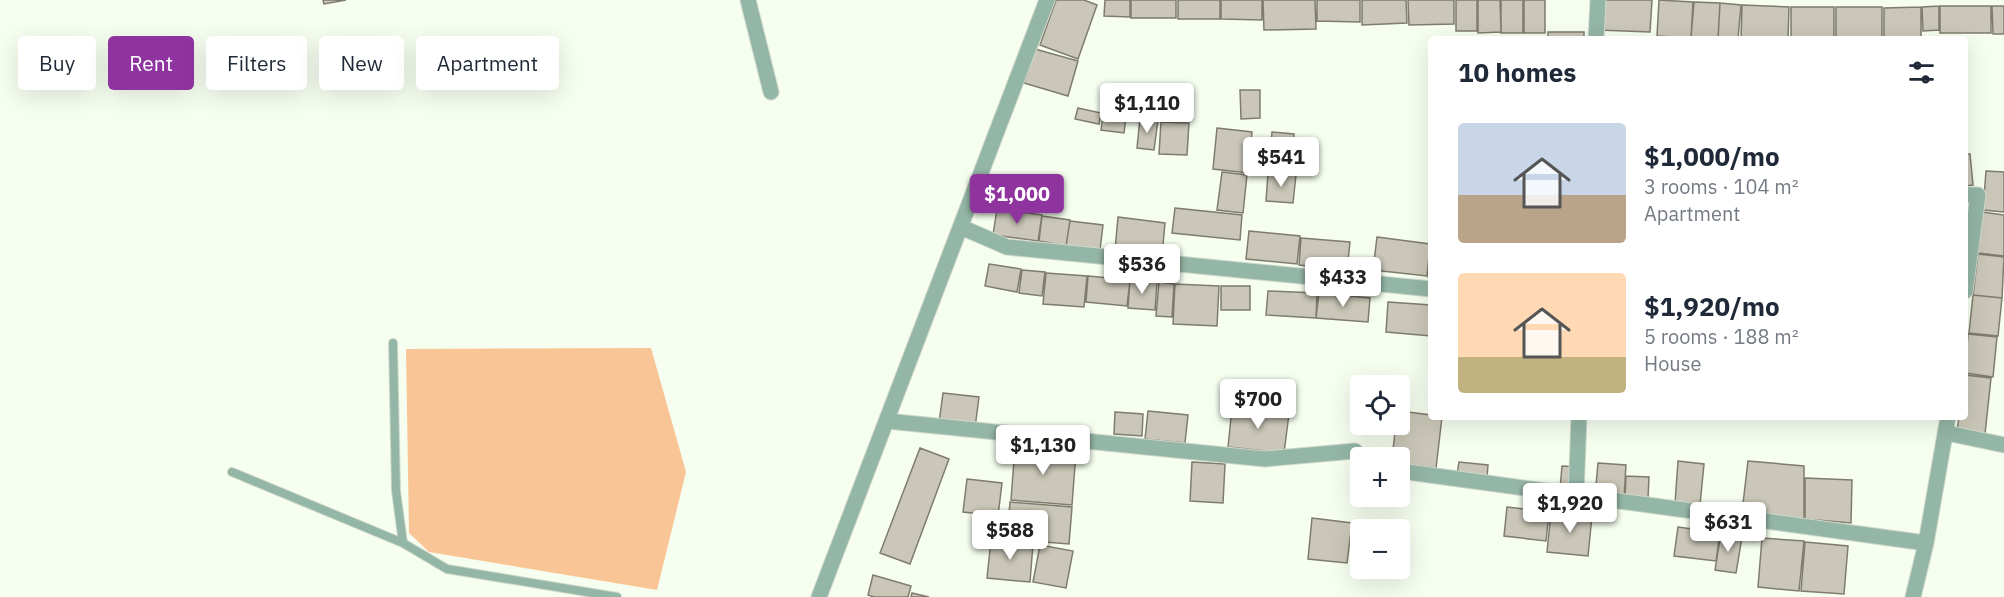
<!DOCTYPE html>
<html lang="en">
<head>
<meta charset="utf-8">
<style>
	:root { --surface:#fff; --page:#f2f2f3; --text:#1f2937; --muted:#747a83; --accent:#8f339e }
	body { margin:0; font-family:"IBM Plex Sans",sans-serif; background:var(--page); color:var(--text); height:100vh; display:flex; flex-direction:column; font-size:22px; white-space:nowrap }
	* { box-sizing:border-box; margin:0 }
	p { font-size:20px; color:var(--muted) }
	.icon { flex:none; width:33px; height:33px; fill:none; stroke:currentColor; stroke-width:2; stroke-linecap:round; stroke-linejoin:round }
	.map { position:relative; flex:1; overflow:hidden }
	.details { position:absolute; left:1428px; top:36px; width:540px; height:384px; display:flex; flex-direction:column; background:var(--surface); border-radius:6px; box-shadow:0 6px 24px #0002 }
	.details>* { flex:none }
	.guide { position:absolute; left:18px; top:36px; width:570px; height:54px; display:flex; gap:12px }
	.tools { position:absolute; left:1350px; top:375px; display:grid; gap:12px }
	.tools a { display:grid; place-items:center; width:60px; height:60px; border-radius:6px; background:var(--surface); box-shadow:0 6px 24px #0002; font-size:30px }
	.price { position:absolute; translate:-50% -51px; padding:0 14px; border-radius:6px; background:#fff; color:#222; font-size:20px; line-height:39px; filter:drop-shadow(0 2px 3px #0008) }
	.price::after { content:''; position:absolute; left:50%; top:36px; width:18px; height:14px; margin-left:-9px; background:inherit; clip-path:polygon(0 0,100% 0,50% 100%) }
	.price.on { background:var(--accent); color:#fff }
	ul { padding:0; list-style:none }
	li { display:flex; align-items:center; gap:18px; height:150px; padding:0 30px }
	li span { display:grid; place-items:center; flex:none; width:168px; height:120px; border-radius:6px; color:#555 }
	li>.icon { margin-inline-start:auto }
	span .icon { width:72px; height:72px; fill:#fffc; stroke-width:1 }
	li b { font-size:26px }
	h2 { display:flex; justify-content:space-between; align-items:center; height:72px; padding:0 30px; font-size:26px }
	.chip { padding:0 21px; border-radius:6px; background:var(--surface); box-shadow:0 6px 24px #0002; font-size:21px; line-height:54px }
	.chip.on { background:var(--accent); color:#fff }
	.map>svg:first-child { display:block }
	.green { fill:#fac596 }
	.building { fill:#cac7b8; stroke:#7f7c6e; stroke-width:1.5 }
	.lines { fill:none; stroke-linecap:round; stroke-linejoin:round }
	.service-casing { stroke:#d0d8cb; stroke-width:10 }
	.minor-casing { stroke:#d0d8cb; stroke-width:17 }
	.service { stroke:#94b6a6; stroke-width:8 }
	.minor { stroke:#94b6a6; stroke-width:15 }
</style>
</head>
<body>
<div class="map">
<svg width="2004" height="597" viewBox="0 0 2004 597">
	<rect width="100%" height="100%" fill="#f5feef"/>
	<path class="green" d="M651 348 686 472 657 590 429 552 409 533 406 349Z"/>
	<path class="building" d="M323 0H346L324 4Z
		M1056 0H1084L1097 5 1078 59 1040 45Z
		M1105 0H1130V17L1104 16Z
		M1131 0H1176V18H1131Z
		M1178 0H1220V19H1178Z
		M1221 0H1262V20L1221 19Z
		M1263 0H1315L1316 29 1264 30Z
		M1317 0H1360V22L1317 21Z
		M1362 0H1406L1407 23 1362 25Z
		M1408 0H1454V24L1409 25Z
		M1456 0H1477V31H1456Z
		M1478 0H1500L1501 32 1478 33Z
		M1501 0H1523V33H1501Z
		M1524 0H1545V33H1524Z
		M1600 0H1652L1650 32 1598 30Z
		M1659 0 1693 2 1691 38 1657 36Z
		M1694 2 1720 3 1718 39 1691 37Z
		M1720 3 1741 5 1738 39H1718Z
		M1742 5 1789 7 1788 39H1741Z
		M1939 6V30L1923 31 1922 7Z
		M1940 6H1991V33H1940Z
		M1992 6H2004V34H1993Z
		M1791 7H1834V37H1791Z
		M1836 7H1882V39H1836Z
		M1921 7V38L1884 39V8Z
		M1548 32H1584V39H1548Z
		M1035 49 1078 61 1068 96 1024 83Z
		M1240 90H1260V118L1241 119Z
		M1078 108 1101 113 1099 124 1075 119Z
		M1103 114 1126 117 1124 133 1101 130Z
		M1140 118 1158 120 1154 150 1137 148Z
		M1161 122 1189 123 1187 155 1159 154Z
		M1217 128 1252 132 1248 173 1213 169Z
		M1272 132 1294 134 1291 173 1269 171Z
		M1965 154H1970L1973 185 1965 186Z
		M1986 171 2004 172V212L1983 210Z
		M1222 172 1247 175 1243 213 1217 210Z
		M1268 173 1296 175 1293 203 1266 201Z
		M1175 208 1242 215 1240 240 1172 233Z
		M997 209 1042 215 1038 241 993 235Z
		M1982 212 2004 215V256L1978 253Z
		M1042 216 1070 220 1066 246 1039 241Z
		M1118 217 1165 223 1162 255 1115 250Z
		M1070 221 1103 225 1100 250 1066 246Z
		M1249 231 1300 236 1297 264 1246 259Z
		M1377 237 1430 244 1427 276 1373 270Z
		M1301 238 1350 242 1347 270 1299 265Z
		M1431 244V277H1428Z
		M1978 254 2004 257 2002 298 1973 295Z
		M989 264 1021 269 1017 292 985 286Z
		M1022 270 1045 272 1042 296 1019 293Z
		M1046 273 1087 276 1084 307 1043 304Z
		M1088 276 1130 280 1127 306 1086 302Z
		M1130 280 1157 282 1155 310 1128 308Z
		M1159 282 1174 284 1172 317 1156 316Z
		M1175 284 1219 286 1217 326 1173 324Z
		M1221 286H1250V310H1221Z
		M1268 291 1317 293 1316 318 1266 315Z
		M1319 293 1370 298 1368 322 1316 318Z
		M1973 295 2002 298 1998 336 1969 333Z
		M1388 302 1431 305V336L1386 332Z
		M1968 334 1997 337 1993 377 1965 373Z
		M1965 375 1991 378 1985 434 1957 431 1959 417H1965Z
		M943 393 979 397 975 428 939 423Z
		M1232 408 1289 414 1284 453 1228 447Z
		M1148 411 1188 415 1185 443 1145 439Z
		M1400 411 1431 415V417H1442L1436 468 1400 464V458H1392L1396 424H1400Z
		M1115 412 1143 414 1142 436 1114 434Z
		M1015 447 1076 452 1072 505 1011 500Z
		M920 448 949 459 910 564 880 553Z
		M1678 461 1704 464 1700 505 1675 503Z
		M1748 461 1804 466V519L1742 512Z
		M1192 462 1225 464 1223 503 1190 501Z
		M1459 462 1488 465 1487 477 1457 474Z
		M1598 463 1626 465 1624 498 1595 496Z
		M1562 466 1577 467 1574 491 1560 489Z
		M1626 476 1649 477 1648 499 1625 498Z
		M1805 478 1852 480 1851 523 1805 519Z
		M967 479 1002 483 998 516 963 512Z
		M1010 502 1072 507 1069 544 1007 539Z
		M1507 507 1549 512 1546 541 1504 536Z
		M1551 512 1592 516 1588 556 1547 552Z
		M1312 518 1352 523 1347 563 1308 559Z
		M1678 527 1720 533 1716 561 1674 556Z
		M1721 533 1742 537 1736 573 1715 570Z
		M1762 538 1804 541 1799 591 1758 587Z
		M991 540 1033 544 1030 582 987 578Z
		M1805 542 1848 546 1844 594 1801 591Z
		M1040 545 1073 551 1066 588 1033 582Z
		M873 575 911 586 908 597H874L868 595Z
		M912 593 929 597H911Z"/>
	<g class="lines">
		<g class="service-casing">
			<path id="service" d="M393 343 396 491 403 543
				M232 472 403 543 447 569 617 597"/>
		</g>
		<g class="minor-casing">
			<path id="minor" d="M748 0 771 92
				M1596 39 1598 0
				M1965 195H1978L1965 291
				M961 227 1007 247 1431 289
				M887 421 1265 459 1355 451 1360 458
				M1947 433 2004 445
				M1400 471 1926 543
				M1576 495 1579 417
				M819 597 1047 0
				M1913 597 1926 543 1948 417"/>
		</g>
		<use href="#service" class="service"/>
		<use href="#minor" class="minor"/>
	</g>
</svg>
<div class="tools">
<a><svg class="icon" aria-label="locate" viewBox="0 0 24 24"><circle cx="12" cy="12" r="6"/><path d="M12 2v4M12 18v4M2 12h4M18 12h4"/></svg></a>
<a>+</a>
<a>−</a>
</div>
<b class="price" style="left:1147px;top:134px">$1,110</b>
<b class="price" style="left:1281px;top:188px">$541</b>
<b class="price on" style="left:1017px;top:225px">$1,000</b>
<b class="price" style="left:1142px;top:295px">$536</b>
<b class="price" style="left:1343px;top:308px">$433</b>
<b class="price" style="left:1258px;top:430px">$700</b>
<b class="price" style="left:1043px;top:476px">$1,130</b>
<b class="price" style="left:1570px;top:534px">$1,920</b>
<b class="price" style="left:1728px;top:553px">$631</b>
<b class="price" style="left:1010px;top:561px">$588</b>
<div class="guide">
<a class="chip">Buy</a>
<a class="chip on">Rent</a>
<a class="chip">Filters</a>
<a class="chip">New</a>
<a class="chip">Apartment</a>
</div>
<section class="details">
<h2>10 homes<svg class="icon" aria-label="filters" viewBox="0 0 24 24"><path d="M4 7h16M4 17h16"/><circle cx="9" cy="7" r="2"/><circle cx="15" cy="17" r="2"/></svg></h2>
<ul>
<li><span style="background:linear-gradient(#c9d6e8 60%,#b9a48a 0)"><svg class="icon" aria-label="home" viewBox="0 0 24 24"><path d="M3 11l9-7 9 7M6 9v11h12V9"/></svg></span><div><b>$1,000/mo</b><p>3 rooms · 104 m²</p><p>Apartment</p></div></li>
<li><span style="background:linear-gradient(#ffd9b3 70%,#c2b280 0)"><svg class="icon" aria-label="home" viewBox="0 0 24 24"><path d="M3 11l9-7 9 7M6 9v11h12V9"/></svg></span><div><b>$1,920/mo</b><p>5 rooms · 188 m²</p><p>House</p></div></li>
</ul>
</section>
</div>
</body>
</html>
